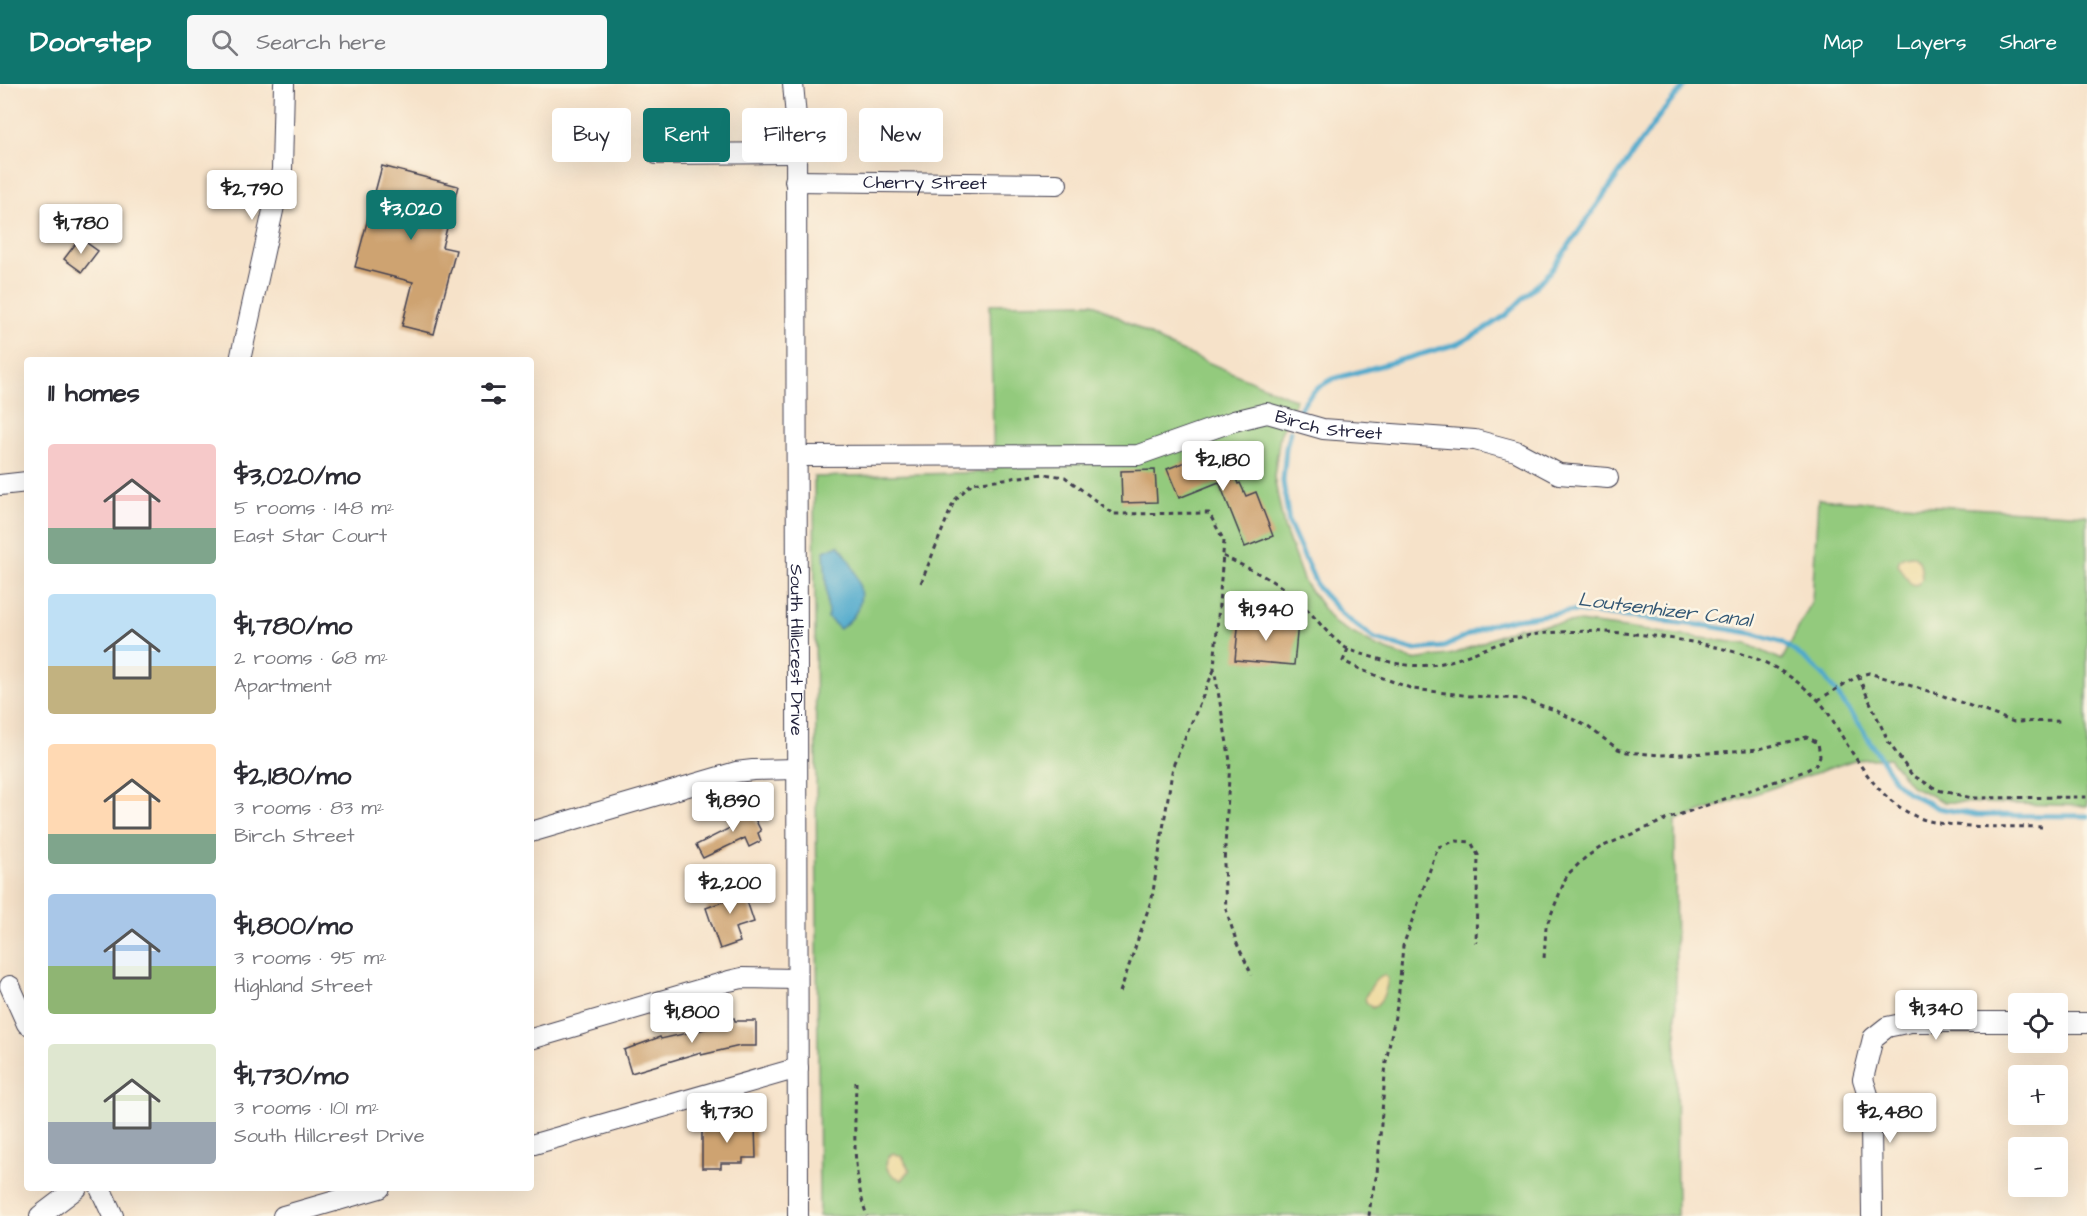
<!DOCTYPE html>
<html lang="en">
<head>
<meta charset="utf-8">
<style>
	:root { --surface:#fff; --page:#f7f7f7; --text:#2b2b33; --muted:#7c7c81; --accent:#0f766e }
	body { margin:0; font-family:"Architects Daughter",sans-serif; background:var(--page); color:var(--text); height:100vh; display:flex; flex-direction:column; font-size:22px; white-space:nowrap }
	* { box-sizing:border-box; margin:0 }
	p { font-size:20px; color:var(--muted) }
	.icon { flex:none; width:33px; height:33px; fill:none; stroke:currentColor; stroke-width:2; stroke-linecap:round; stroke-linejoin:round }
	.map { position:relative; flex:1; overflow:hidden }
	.details { position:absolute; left:24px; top:273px; width:510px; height:834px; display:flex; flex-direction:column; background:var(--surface); border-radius:6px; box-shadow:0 6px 24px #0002 }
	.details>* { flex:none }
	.guide { position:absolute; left:552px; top:24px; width:570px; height:54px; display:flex; gap:12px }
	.tools { position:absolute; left:2008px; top:909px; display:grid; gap:12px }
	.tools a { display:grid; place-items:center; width:60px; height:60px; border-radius:6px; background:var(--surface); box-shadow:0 6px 24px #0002; font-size:30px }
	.price { position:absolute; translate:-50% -51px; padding:0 14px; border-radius:6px; background:#fff; color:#222; font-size:20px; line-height:39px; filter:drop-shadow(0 2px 3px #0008) }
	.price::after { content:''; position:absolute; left:50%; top:36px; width:18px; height:14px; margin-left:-9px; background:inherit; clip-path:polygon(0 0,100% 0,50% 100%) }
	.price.active { background:var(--accent); color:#fff }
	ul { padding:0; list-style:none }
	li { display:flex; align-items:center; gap:18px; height:150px; padding:0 24px }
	li span { display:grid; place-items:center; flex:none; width:168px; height:120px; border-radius:6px; color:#555 }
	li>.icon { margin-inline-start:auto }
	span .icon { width:72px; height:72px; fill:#fffc; stroke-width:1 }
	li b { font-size:26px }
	h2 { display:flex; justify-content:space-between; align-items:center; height:72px; padding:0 24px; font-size:26px }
	.pill { padding:0 21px; border-radius:6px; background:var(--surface); box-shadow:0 6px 24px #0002; font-size:21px; line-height:54px }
	.pill.active { background:var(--accent); color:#fff }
	header { display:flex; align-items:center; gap:36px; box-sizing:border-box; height:84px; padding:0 30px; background:var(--accent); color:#fff }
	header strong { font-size:28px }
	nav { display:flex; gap:33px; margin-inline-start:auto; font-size:21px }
	.search { width:420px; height:54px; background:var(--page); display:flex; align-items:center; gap:15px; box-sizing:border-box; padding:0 21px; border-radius:6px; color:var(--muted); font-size:22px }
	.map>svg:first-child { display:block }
	.green { fill:#93ca7d; stroke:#5a765c; stroke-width:1.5 }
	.sand { fill:#eeda9e; stroke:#887e6c; stroke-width:1.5 }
	.water { fill:#4ea9cc; stroke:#386684; stroke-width:1.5 }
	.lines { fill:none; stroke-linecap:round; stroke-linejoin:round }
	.stream { stroke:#4ea9cc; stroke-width:5 }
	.building { fill:#cea371 }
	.minor-casing { stroke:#423f50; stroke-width:22 }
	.path { stroke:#423f50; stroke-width:3; stroke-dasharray:4.5 4.5; stroke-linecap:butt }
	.minor { stroke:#fff; stroke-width:20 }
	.labels { text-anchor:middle; stroke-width:5; stroke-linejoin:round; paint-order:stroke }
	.street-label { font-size:18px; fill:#22223b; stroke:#fcf5e5 }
	.water-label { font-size:20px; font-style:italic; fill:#345875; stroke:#fcf5e5 }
</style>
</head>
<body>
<header>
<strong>Doorstep</strong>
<div class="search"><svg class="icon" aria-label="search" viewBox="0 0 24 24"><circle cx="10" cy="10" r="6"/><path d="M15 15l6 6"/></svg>Search here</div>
<nav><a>Map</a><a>Layers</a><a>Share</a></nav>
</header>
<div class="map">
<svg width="2087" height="1132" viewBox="0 0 2087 1132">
	<rect width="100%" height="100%" fill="#fcf5e5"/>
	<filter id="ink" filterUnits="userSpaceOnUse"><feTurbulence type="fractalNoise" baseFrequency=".0167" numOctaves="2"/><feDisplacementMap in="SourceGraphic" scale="12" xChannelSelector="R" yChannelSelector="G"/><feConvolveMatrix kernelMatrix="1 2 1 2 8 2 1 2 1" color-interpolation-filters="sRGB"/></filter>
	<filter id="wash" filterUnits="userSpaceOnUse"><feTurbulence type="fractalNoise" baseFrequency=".008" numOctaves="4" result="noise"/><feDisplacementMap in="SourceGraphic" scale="24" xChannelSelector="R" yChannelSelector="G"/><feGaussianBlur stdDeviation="1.35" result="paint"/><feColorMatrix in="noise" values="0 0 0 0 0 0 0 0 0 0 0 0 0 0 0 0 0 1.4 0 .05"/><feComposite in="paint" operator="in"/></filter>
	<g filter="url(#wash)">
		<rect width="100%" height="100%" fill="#f6e2c9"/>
		<path class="green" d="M1093 219 1170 262 1296 316 1280 351 1274 393 1284 443 1304 498 1334 539 1376 562 1413 576 1454 570 1519 543 1579 538 1747 560 1782 576 1812 517 1818 415 2087 431V722L1944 718 1911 702 1889 674 1854 676 1675 737 1677 1132H819L814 393 994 388 990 220Z"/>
		<path class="sand" d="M1911 471C1922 474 1921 485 1922 495L1918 500 1913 501C1905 496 1905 488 1898 481 1899 473 1903 472 1911 471Z
			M1385 891 1388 895C1386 907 1383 918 1372 924L1366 918 1365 913C1370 906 1375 892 1385 891Z
			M893 1069 901 1072 910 1086 902 1096C889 1091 879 1080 893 1069Z"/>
		<path class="water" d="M838 461C849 472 864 501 860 518 857 530 850 537 840 545L828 534 824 467Z"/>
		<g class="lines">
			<path class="stream" d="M1299 327C1307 311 1318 302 1333 295L1457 260 1482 247 1506 231 1551 187 1660 31 1686 0
				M1290 347 1286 364 1283 397 1289 439 1318 504 1345 533 1375 555 1413 566 1444 563 1488 541 1515 535 1575 527 1708 542 1751 549 1781 558 1804 574 1823 591 1859 640 1895 697 1907 708 1921 715 1938 724 1976 731 2087 732"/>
		</g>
		<g id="blocks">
			<path class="building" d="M382 82 458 102 442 163 456 166 434 250 402 242 413 198 355 183Z
				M80 154 98 167 82 188 64 175Z
				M1224 363 1238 400 1240 399 1246 412 1256 408 1273 452 1245 463 1219 398 1179 414 1167 385Z
				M1155 386 1157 418 1122 419 1121 387Z
				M1239 534 1298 539 1294 581 1235 576Z
				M748 721 761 747 758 749 761 757 749 763 745 754 703 774 696 761 732 743 727 732Z
				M740 796 754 838 735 844 740 858 720 865 706 824 725 817 720 803Z
				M734 934 735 937H756V962H740L701 971V968L631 989 624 966 660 953 661 955 710 944V941Z
				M702 1038H722V1042H755L756 1074H743V1079H721V1084H702Z"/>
		</g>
	</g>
	<g filter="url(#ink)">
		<use href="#blocks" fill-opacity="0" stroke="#423f50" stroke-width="1.5"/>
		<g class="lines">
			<g class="minor-casing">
				<g id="minor">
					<path id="s1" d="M793 0 796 33 798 1132"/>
					<path d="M657 70 795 69"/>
					<path id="s2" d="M795 97 1057 100"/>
					<path d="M240 276 282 86 284 0"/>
					<path id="s3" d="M797 372 1138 371 1234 337 1267 329 1323 345 1475 356 1516 367 1559 390 1608 394"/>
					<path d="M0 401 27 398"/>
					<path d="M531 748 736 688 753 686 796 685"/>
					<path d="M10 902 27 940"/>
					<path d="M2058 939H2087"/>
					<path d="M531 955 729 897 742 894 797 895"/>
					<path d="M531 1061 798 984"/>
					<path d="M100 1104 113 1132"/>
					<path d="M40 1132 77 1104"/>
					<path d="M283 1132 380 1104"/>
					<path d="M1872 1132 1871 1037 1869 1014 1863 995 1873 954 1887 943 1911 938H2019"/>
				</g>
			</g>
			<path class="path" d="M1223 472C1247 484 1271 494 1292 511 1312 527 1325 550 1346 564 1350 567 1388 578 1395 579 1446 590 1476 563 1522 553 1583 539 1695 553 1754 574 1776 582 1800 598 1817 615 1830 628 1838 647 1848 662 1865 690 1885 718 1915 732 1943 746 2012 742 2046 743
				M921 499 954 417 972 399 1044 390 1065 393 1113 430 1209 429 1224 457 1214 584 1230 677 1224 780 1226 825 1237 860 1252 891
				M1348 565 1343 577 1364 587 1413 605 1471 612 1522 615 1555 626 1588 643 1618 665 1627 668 1660 671 1709 669 1759 665 1807 653 1818 659 1820 672 1816 681 1805 687 1670 734 1601 763 1586 773 1567 791 1546 843 1544 875
				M1858 592 1889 659 1912 691 1938 706 1972 714 2087 713
				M1818 616 1858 592 1869 589 1938 610 2014 638 2062 637
				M1120 908 1152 814 1173 682 1214 586
				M856 998C855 1046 851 1086 867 1132
				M1369 1132 1371 1115 1377 1090 1386 978 1398 917 1403 862 1438 763 1455 757 1471 758 1478 771 1476 859"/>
			<use href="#minor" class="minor"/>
		</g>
	</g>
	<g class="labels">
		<g class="street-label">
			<text dy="6" stroke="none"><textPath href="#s2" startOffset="130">Cherry Street</textPath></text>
			<text dy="6" stroke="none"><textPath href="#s3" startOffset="540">Birch Street</textPath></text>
			<text dy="6" stroke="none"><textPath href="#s1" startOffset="566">South Hillcrest Drive</textPath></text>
		</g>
		<g class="water-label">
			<text transform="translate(1665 525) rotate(7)" y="7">Loutsenhizer Canal</text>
		</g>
	</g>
</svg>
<div class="tools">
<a><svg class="icon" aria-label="locate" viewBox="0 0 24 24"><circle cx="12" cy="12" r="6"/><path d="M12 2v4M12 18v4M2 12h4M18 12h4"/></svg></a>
<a>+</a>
<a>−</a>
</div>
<b class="price" style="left:252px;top:137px">$2,790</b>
<b class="price active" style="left:411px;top:157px">$3,020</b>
<b class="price" style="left:81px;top:171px">$1,780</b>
<b class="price" style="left:1223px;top:408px">$2,180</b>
<b class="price" style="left:1266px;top:558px">$1,940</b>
<b class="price" style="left:733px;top:749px">$1,890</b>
<b class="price" style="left:730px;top:831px">$2,200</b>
<b class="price" style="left:1936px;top:957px">$1,340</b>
<b class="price" style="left:692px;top:960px">$1,800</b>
<b class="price" style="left:727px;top:1060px">$1,730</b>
<b class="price" style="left:1890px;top:1060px">$2,480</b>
<div class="guide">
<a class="pill">Buy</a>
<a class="pill active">Rent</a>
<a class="pill">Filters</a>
<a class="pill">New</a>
</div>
<section class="details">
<h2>11 homes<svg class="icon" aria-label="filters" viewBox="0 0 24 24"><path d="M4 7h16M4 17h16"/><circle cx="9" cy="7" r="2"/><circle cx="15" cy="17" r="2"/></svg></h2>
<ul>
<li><span style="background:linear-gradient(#f6c9c9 70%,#7fa58c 0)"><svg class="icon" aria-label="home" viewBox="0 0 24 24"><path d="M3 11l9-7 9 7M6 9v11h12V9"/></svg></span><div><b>$3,020/mo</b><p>5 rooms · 148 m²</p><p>East Star Court</p></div></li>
<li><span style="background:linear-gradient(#bfe0f5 60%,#c2b280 0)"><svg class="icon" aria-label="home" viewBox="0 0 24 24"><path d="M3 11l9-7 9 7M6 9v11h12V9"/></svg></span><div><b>$1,780/mo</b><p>2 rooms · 68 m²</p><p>Apartment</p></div></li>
<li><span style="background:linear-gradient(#ffd9b3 75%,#7fa58c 0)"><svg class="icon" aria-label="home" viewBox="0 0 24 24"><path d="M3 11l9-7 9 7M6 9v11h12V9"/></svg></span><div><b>$2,180/mo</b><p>3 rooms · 83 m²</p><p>Birch Street</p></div></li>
<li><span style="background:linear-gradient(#a9c7e8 60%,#8fb573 0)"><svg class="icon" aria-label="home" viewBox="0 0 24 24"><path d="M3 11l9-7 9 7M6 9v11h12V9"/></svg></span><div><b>$1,800/mo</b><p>3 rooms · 95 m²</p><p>Highland Street</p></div></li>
<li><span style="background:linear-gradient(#dfe7d0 65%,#9aa5b1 0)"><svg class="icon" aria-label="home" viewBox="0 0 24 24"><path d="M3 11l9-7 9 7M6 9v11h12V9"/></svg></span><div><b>$1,730/mo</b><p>3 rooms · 101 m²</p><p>South Hillcrest Drive</p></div></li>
</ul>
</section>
</div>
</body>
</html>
